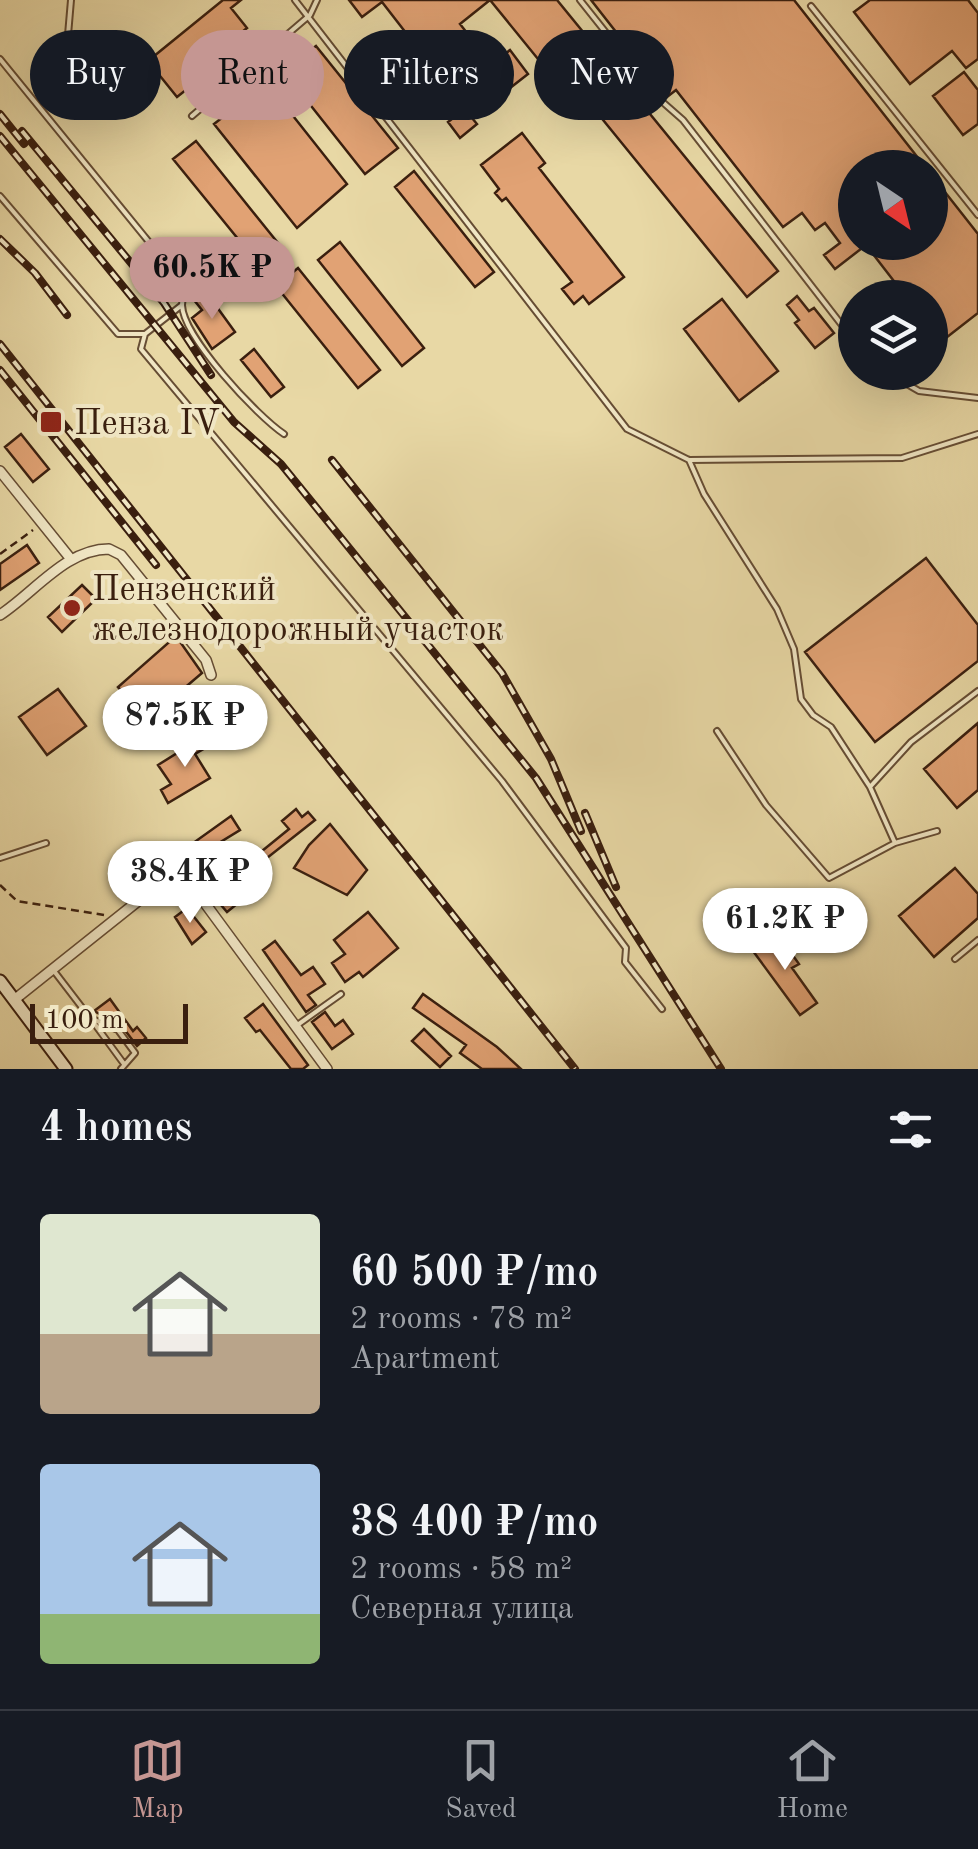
<!DOCTYPE html>
<html lang="en">
<head>
<meta charset="utf-8">
<style>
	:root { --surface:#171b24; --page:#20242c; --text:#f1f3f6; --muted:#9ea1a6; --line:#363941; --accent:#c59692 }
	body { margin:0; font-family:"Old Standard TT",serif; background:var(--page); color:var(--text); height:100vh; display:flex; flex-direction:column; font-size:38px; white-space:nowrap }
	* { box-sizing:border-box; margin:0 }
	p { font-size:32px; color:var(--muted) }
	.icon { flex:none; width:55px; height:55px; fill:none; stroke:currentColor; stroke-width:2; stroke-linecap:round; stroke-linejoin:round }
	.map { position:relative; height:1069px; overflow:hidden }
	.panel { display:flex; flex-direction:column; background:var(--surface); flex:1 }
	.panel>* { flex:none }
	.hud { position:absolute; left:30px; top:30px; width:920px; height:90px; display:flex; gap:20px }
	.needle { width:65px; rotate:145deg }
	.controls { position:absolute; left:838px; top:150px; display:grid; gap:20px }
	.controls a { display:grid; place-items:center; width:110px; height:110px; border-radius:50%; background:var(--surface); box-shadow:0 10px 40px #0002; font-size:50px }
	.scale { position:absolute; left:30px; bottom:25px; width:158px; box-sizing:border-box; padding-left:10px; border:5px solid #3a1f0f; border-top:0; font-size:28px; line-height:35px; white-space:nowrap; color:#3a1f0f; -webkit-text-stroke:8px #f0e6c4; paint-order:stroke }
	.price { position:absolute; translate:-50% -85px; padding:0 22px; border-radius:35px; background:#fff; color:#222; font-size:32px; line-height:65px; filter:drop-shadow(0 2px 5px #0008) }
	.price::after { content:''; position:absolute; left:50%; top:60px; width:30px; height:22px; margin-left:-15px; background:inherit; clip-path:polygon(0 0,100% 0,50% 100%) }
	.price.current { background:var(--accent); color:#111 }
	ul { padding:0; list-style:none }
	li { display:flex; align-items:center; gap:30px; height:250px; padding:0 40px }
	li span { display:grid; place-items:center; flex:none; width:280px; height:200px; border-radius:10px; color:#555 }
	li>.icon { margin-inline-start:auto }
	span .icon { width:120px; height:120px; fill:#fffc; stroke-width:1 }
	li b { font-size:42px }
	h2 { display:flex; justify-content:space-between; align-items:center; height:120px; padding:0 40px; font-size:42px }
	.tag { padding:0 35px; border-radius:45px; background:var(--surface); box-shadow:0 10px 40px #0002; font-size:35px; line-height:90px }
	.tag.current { background:var(--accent); color:#111 }
	.tabs { display:flex; justify-content:space-around; align-items:center; height:140px; border-top:2px solid var(--line); background:var(--surface); font-size:28px; color:var(--muted) }
	.tabs a { display:grid; justify-items:center; gap:5px }
	.tabs .current { color:var(--accent) }
	.map>svg:first-child { display:block }
	.building { fill:#e1a274; stroke:#3a1f0f; stroke-width:2.5 }
	.lines { fill:none; stroke-linecap:round; stroke-linejoin:round }
	.lane-casing { stroke:#664d34; stroke-width:8 }
	.street-casing { stroke:#664d34; stroke-width:12 }
	.secondary-casing { stroke:#3a1f0f; stroke-width:15 }
	.path { stroke:#3a1f0f; stroke-width:2.5; stroke-dasharray:8 5; stroke-linecap:butt }
	.lane { stroke:#f0e6c4; stroke-width:4 }
	.street { stroke:#f0e6c4; stroke-width:9 }
	.secondary { stroke:#f0e6c4; stroke-width:11 }
	.rail-casing { stroke:#3a1f0f; stroke-width:8 }
	.rail { stroke:#f0e6c4; stroke-width:4; stroke-dasharray:11; stroke-linecap:butt }
	.poi-dot { fill:#8f2418; stroke:#f0e6c4; stroke-width:4 }
	.labels { text-anchor:middle; stroke-width:8; stroke-linejoin:round; paint-order:stroke }
	.poi-label { font-size:35px; fill:#3a1f0f; stroke:#f0e6c4; text-anchor:start }
</style>
</head>
<body>
<div class="map">
<svg width="978" height="1069" viewBox="0 0 978 1069">
	<rect width="100%" height="100%" fill="#e8d8a5"/>
	<filter id="stains"><feTurbulence type="fractalNoise" baseFrequency=".002" numOctaves="4"/><feColorMatrix values="0 0 0 0 .2 0 0 0 0 .09 0 0 0 0 .02 0 0 0 .5 -.17"/></filter>
	<radialGradient id="worn" r=".72"><stop offset=".6" stop-color="#630" stop-opacity="0"/><stop offset="1" stop-color="#630" stop-opacity=".3"/></radialGradient>
	<path class="building" d="M223 0H241L231 8 247 28 205 62 211 70 177 97 148 61Z
		M349 0H557L778 271 747 297 560 67 551 75 490 0 460 24 492 65 510 50 528 74 472 118 477 124 460 138 448 122 465 109 382 2 362 17Z
		M591 0H794L926 168H855V242H930V173L978 234V313L942 341 930 327V298H907L866 245 835 269 824 255 840 243 825 223 815 230 802 213 783 227 676 90 667 97Z
		M870 0H968L978 13V59L966 68 952 51 910 84 854 12Z
		M316 46 398 148 365 174 304 97 313 90 292 64Z
		M964 72 978 90V124L963 135 933 96Z
		M267 83 347 184 297 228 214 124Z
		M522 133 545 163 539 168 624 277 589 304 583 296 574 304 562 289 572 282 506 198 502 201 495 193 499 189 481 165Z
		M196 141 278 243 256 261 173 159Z
		M414 171 494 272 475 287 395 187Z
		M340 242 424 348 402 366 318 260Z
		M298 268 380 370 358 388 276 286Z
		M206 292 235 332 212 349 192 318 202 310 194 300Z
		M797 296 809 311 814 308 834 333 815 348 795 323 799 320 787 305Z
		M722 299 778 371 739 401 684 329Z
		M254 349 284 387 271 397 241 360Z
		M21 434 49 469 33 482 5 447Z
		M27 545 39 563 0 590V564Z
		M926 558 978 625V661L875 742 805 652Z
		M82 585 96 599 62 632 48 617Z
		M176 636 202 673 154 714 170 735 161 743 154 733 156 731 118 687Z
		M58 689 86 726 47 755 19 717Z
		M978 723V790L957 808 924 769Z
		M206 735 212 744 195 754 210 778 168 803 161 790 171 784 158 765Z
		M296 809 302 817 308 812 315 820 267 858 262 851 289 829 282 821Z
		M231 816 240 830 196 857 189 846Z
		M330 824 367 870 347 895 294 868 309 845Z
		M955 868 978 894V918L934 957 899 916Z
		M220 872 243 899 227 912 204 885Z
		M187 908 206 932 192 944 175 917Z
		M368 912 398 948 363 977 359 972 345 982 332 963 345 954 334 940Z
		M777 933 799 964 792 968 817 1003 800 1015 753 951Z
		M275 941 301 975 313 967 325 984 308 995 316 1005 306 1012 263 950Z
		M423 994 497 1047 521 1069H482L460 1053 466 1045 413 1008Z
		M110 999 133 1031 137 1027 146 1038 137 1046 121 1025 94 1011Z
		M263 1004 308 1065 303 1069H291L260 1030 256 1032 245 1018Z
		M325 1012 335 1026 343 1020 353 1034 332 1049 312 1022Z
		M424 1029 451 1056 440 1067 412 1041Z"/>
	<g class="lines">
		<g class="lane-casing">
			<path id="lane" d="M71 0 68 35 114 106
				M295 0 627 429 689 460 902 458 978 434
				M580 0 658 98 683 120 855 342
				M811 6 978 215
				M0 59 184 285 182 305 145 334H118L0 196
				M192 116 310 15 317 0
				M182 305C183 337 257 416 284 434
				M145 334 141 349 502 781 626 948 625 962 662 1009
				M886 372 919 391 978 398
				M689 460 704 494 777 609 794 649 801 699 813 715 831 727 870 787 895 843
				M717 731 766 805 829 878 895 843 937 831
				M870 787 911 742 978 691
				M0 858 46 843
				M955 959 978 940
				M54 971 90 1018 118 1030 135 1053 121 1069
				M91 1019 124 1064
				M296 1026 341 994"/>
		</g>
		<g class="street-casing">
			<path id="street" d="M0 471 70 558
				M0 615C35 592 66 549 109 549L121 555 206 660 211 675
				M14 1000 172 874 182 872 327 1069"/>
		</g>
		<g class="secondary-casing">
			<path id="secondary" d="M0 981 66 1069"/>
		</g>
		<path class="path" d="M0 554 33 530
			M0 885 17 901 104 915"/>
		<use href="#lane" class="lane"/>
		<use href="#street" class="street"/>
		<use href="#secondary" class="secondary"/>
		<g class="rail-casing">
			<path id="rail" d="M0 114 24 144
				M22 131 164 303 211 375
				M0 136 234 422 281 464 536 778 721 1069
				M0 239 35 273 67 315
				M0 344 575 1069
				M0 370 156 565
				M332 460 502 673 551 759 581 831
				M585 813 616 887"/>
		</g>
		<use href="#rail" class="rail"/>
	</g>
	<g class="poi-dot">
		<rect x="39" y="410" width="24" height="24" rx="5"/>
		<circle cx="72" cy="608" r="10"/>
	</g>
	<g class="labels">
		<g class="poi-label">
			<text x="74" y="434">Пенза IV</text>
			<text x="92" y="600">Пензенский<tspan x="92" dy="40">железнодорожный участок</tspan></text>
		</g>
	</g>
	<rect width="100%" height="100%" filter="url(#stains)"/>
	<rect width="100%" height="100%" fill="url(#worn)"/>
</svg>
<div class="controls">
<a><svg class="needle" viewBox="-14 -14 28 28"><path d="M0-13l5 13h-10z" fill="#e53935"/><path d="M0 13l5-13h-10z" fill="#9ea1a6"/></svg></a>
<a><svg class="icon" aria-label="layers" viewBox="0 0 24 24"><path d="M12 4l9 5-9 5-9-5zM3 14l9 5 9-5"/></svg></a>
</div>
<div class="scale">100 m</div>
<b class="price current" style="left:212px;top:322px">60.5K ₽</b>
<b class="price" style="left:185px;top:770px">87.5K ₽</b>
<b class="price" style="left:190px;top:926px">38.4K ₽</b>
<b class="price" style="left:785px;top:973px">61.2K ₽</b>
<div class="hud">
<a class="tag">Buy</a>
<a class="tag current">Rent</a>
<a class="tag">Filters</a>
<a class="tag">New</a>
</div>
</div>
<section class="panel">
<h2>4 homes<svg class="icon" aria-label="filters" viewBox="0 0 24 24"><path d="M4 7h16M4 17h16"/><circle cx="9" cy="7" r="2"/><circle cx="15" cy="17" r="2"/></svg></h2>
<ul>
<li><span style="background:linear-gradient(#dfe7d0 60%,#b9a48a 0)"><svg class="icon" aria-label="home" viewBox="0 0 24 24"><path d="M3 11l9-7 9 7M6 9v11h12V9"/></svg></span><div><b>60 500 ₽/mo</b><p>2 rooms · 78 m²</p><p>Apartment</p></div></li>
<li><span style="background:linear-gradient(#a9c7e8 75%,#8fb573 0)"><svg class="icon" aria-label="home" viewBox="0 0 24 24"><path d="M3 11l9-7 9 7M6 9v11h12V9"/></svg></span><div><b>38 400 ₽/mo</b><p>2 rooms · 58 m²</p><p>Северная улица</p></div></li>
</ul>
</section>
<nav class="tabs">
<a class="current"><svg class="icon" aria-label="map" viewBox="0 0 24 24"><path d="M3 6l6-2 6 2 6-2v14l-6 2-6-2-6 2zM9 4v14M15 6v14"/></svg>Map</a>
<a><svg class="icon" aria-label="saved" viewBox="0 0 24 24"><path d="M7 4h10v16l-5-4-5 4z"/></svg>Saved</a>
<a><svg class="icon" aria-label="home" viewBox="0 0 24 24"><path d="M3 11l9-7 9 7M6 9v11h12V9"/></svg>Home</a>
</nav>
</body>
</html>
